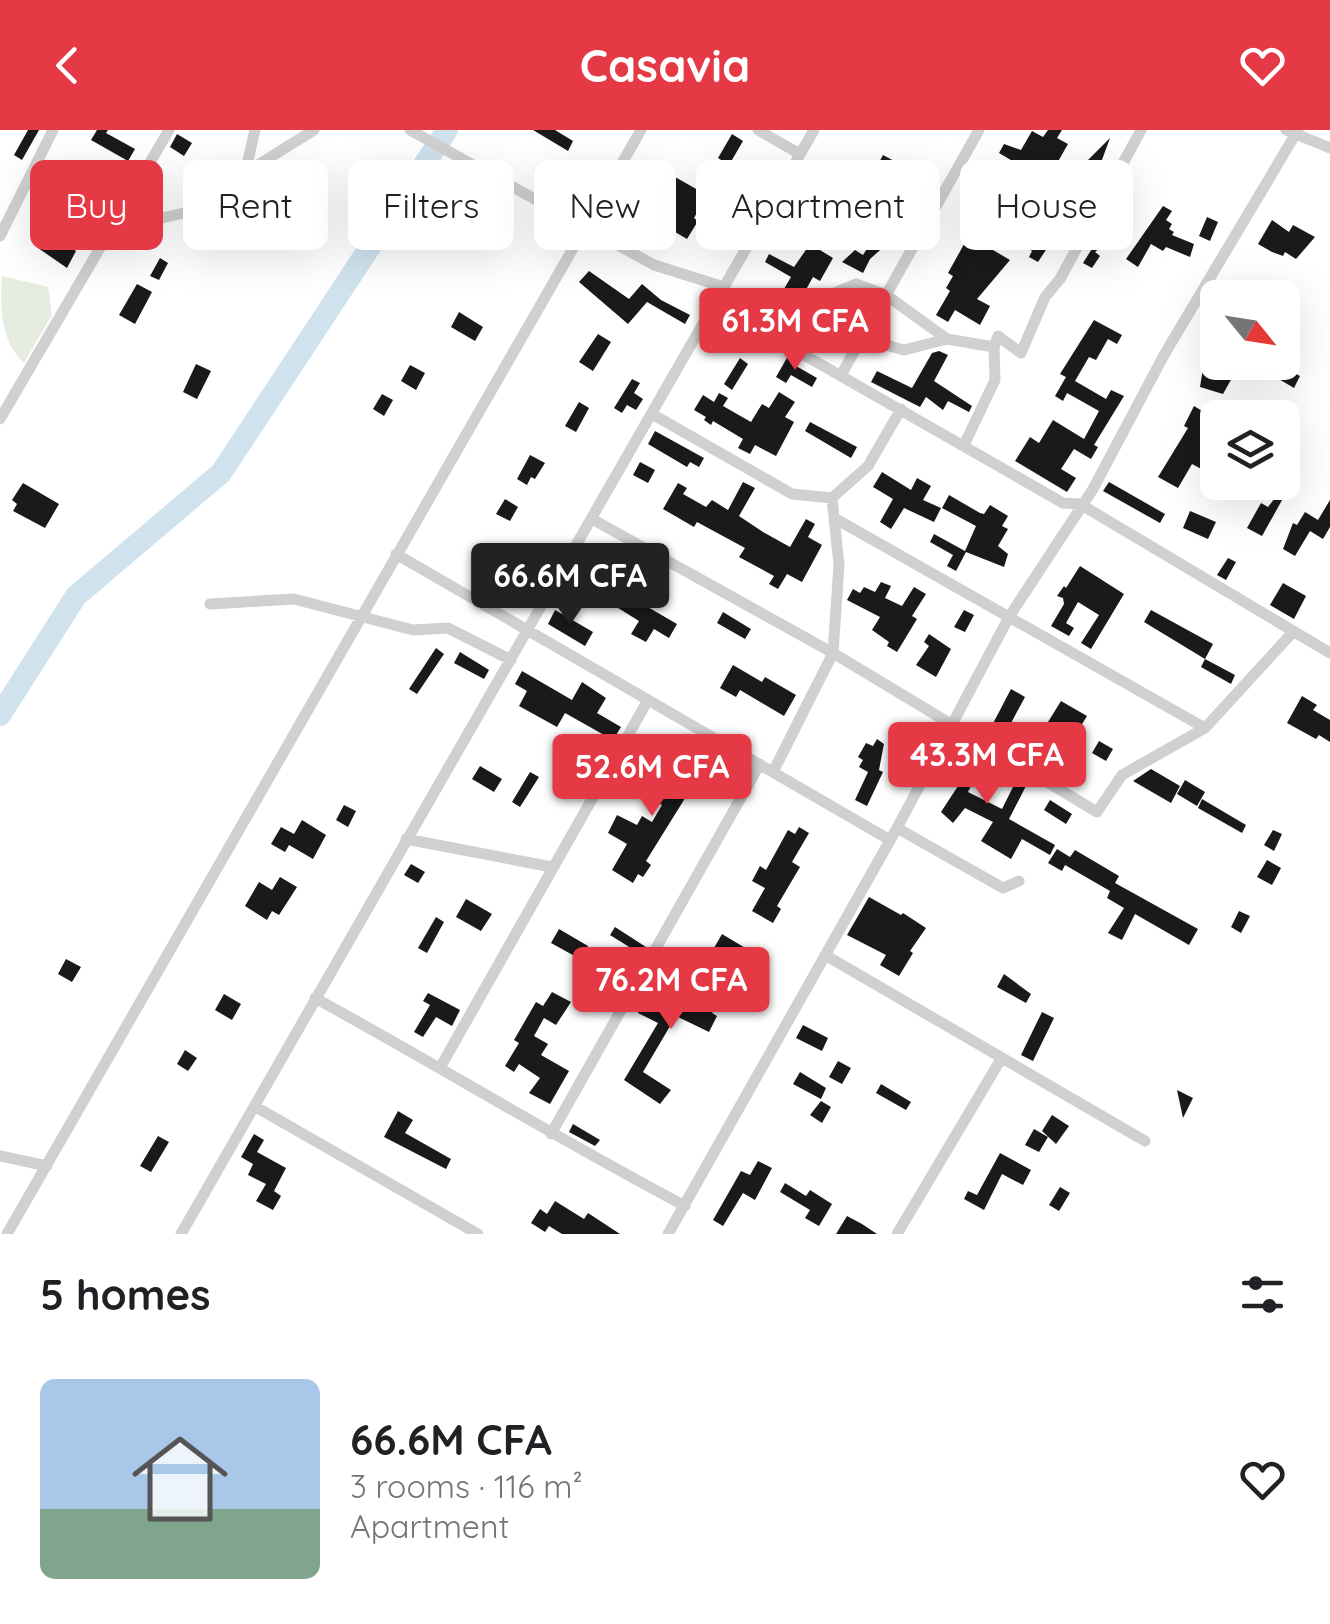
<!DOCTYPE html>
<html lang="en">
<head>
<meta charset="utf-8">
<style>
	:root { --surface:#fff; --page:#f6f6f6; --text:#202124; --muted:#757577; --line:#e0e0e0; --accent:#e63946 }
	body { margin:0; font-family:Quicksand,sans-serif; background:var(--page); color:var(--text); height:100vh; display:flex; flex-direction:column; font-size:38px; white-space:nowrap }
	* { box-sizing:border-box; margin:0 }
	p { font-size:32px; color:var(--muted) }
	.icon { flex:none; width:55px; height:55px; fill:none; stroke:currentColor; stroke-width:2; stroke-linecap:round; stroke-linejoin:round }
	.map { position:relative; height:1104px; overflow:hidden }
	.details { display:flex; flex-direction:column; background:var(--surface); flex:1 }
	.details>* { flex:none }
	.banner { position:absolute; left:30px; top:30px; width:1270px; height:90px; display:flex; gap:20px }
	.needle { width:65px; rotate:120deg }
	.fabs { position:absolute; left:1200px; top:150px; display:grid; gap:20px }
	.fabs a { display:grid; place-items:center; width:100px; height:100px; border-radius:15px; background:var(--surface); box-shadow:0 10px 40px #0002; font-size:50px }
	.price { position:absolute; translate:-50% -85px; padding:0 22px; border-radius:10px; background:var(--accent); color:#fff; font-size:32px; line-height:65px; filter:drop-shadow(0 2px 5px #0008) }
	.price::after { content:''; position:absolute; left:50%; top:60px; width:30px; height:22px; margin-left:-15px; background:inherit; clip-path:polygon(0 0,100% 0,50% 100%) }
	.price.selected { background:#222; color:#fff }
	ul { padding:0; list-style:none }
	li { display:flex; align-items:center; gap:30px; height:250px; padding:0 40px }
	li+li { border-top:2px solid var(--line) }
	li span { display:grid; place-items:center; flex:none; width:280px; height:200px; border-radius:15px; color:#555 }
	li>.icon { margin-inline-start:auto }
	span .icon { width:120px; height:120px; fill:#fffc; stroke-width:1 }
	li b { font-size:42px }
	h2 { display:flex; justify-content:space-between; align-items:center; height:120px; padding:0 40px; font-size:42px }
	.tag { padding:0 35px; border-radius:15px; background:var(--surface); box-shadow:0 10px 40px #0002; font-size:35px; line-height:90px }
	.tag.selected { background:var(--accent); color:#fff }
	header { display:flex; justify-content:space-between; align-items:center; height:130px; padding:0 40px; background:var(--accent); color:#fff; font-size:45px; font-weight:700 }
	.map>svg:first-child { display:block }
	.green { fill:#e6ecdf }
	.lines { fill:none; stroke-linecap:round; stroke-linejoin:round }
	.river { stroke:#cfe2ee; stroke-width:22 }
	.building { fill:#1a1a1a }
	.street { stroke:#d0d0d0; stroke-width:11 }
</style>
</head>
<body>
<header><svg class="icon" aria-label="back" viewBox="0 0 24 24"><path d="M15 5l-7 7 7 7"/></svg>Casavia<svg class="icon" aria-label="heart" viewBox="0 0 24 24"><path d="M12 20l-8-8c-3-5 5-10 8-4 3-6 11-1 8 4z"/></svg></header>
<div class="map">
<svg width="1330" height="1104" viewBox="0 0 1330 1104">
	<rect width="100%" height="100%" fill="#fff"/>
	<path class="green" d="M2 146 48 157 52 185 24 233C0 210 0 178 2 146Z"/>
	<g class="lines">
		<path class="river" d="M0 585 76 466 221 343 447 0"/>
	</g>
	<path class="building" d="M28 0H39L22 30 14 25Z
		M97 0H108L106 3 135 19 128 31 91 10Z
		M533 0H555L573 11 568 21Z
		M1048 0H1062L1057 8 1068 14 1043 58 1016 45 1021 36 999 23 1004 14 1021 20 1032 1 1043 7Z
		M177 4 192 13 184 26 170 17Z
		M732 4 743 11 729 35 718 28Z
		M1110 8 1099 38 1088 30Z
		M883 25 896 32 882 57 877 54 863 79 854 74 871 44 865 41 870 32 877 36Z
		M899 32 927 47 917 67 922 70 879 99 909 49 894 41Z
		M201 36 218 46 205 69 194 71 185 65Z
		M668 43 698 60 703 53 736 72 729 84 704 70 694 88 698 91 687 109 675 102 666 118 661 119 654 115 665 96 645 85 655 69 649 66 658 51 663 53Z
		M1014 64 1063 94 1038 132 1029 127 1032 121 1003 104 1024 82 1008 73Z
		M988 65 1001 72 993 87 980 80Z
		M1163 76 1172 81 1166 90 1172 94 1169 99 1174 102 1172 105 1194 114 1190 127 1166 117 1163 121 1151 114 1138 137 1126 129Z
		M1207 87 1218 92 1210 111 1199 106Z
		M995 89 1006 95 993 120 1010 130 977 169 990 176 980 195 955 180 948 192 936 185 950 161 946 158 953 146 948 143 968 107 976 111 979 105 984 108Z
		M1272 90 1289 102 1293 95 1315 107 1296 129 1285 122 1283 126 1272 122 1258 114Z
		M1107 95 1116 105 1095 122 1100 126 1092 138 1083 133Z
		M878 101 888 113 870 129 863 143 842 132 855 120 863 125Z
		M46 104 76 121 67 138 38 118Z
		M810 114 833 128 820 151 813 147 798 174 781 164 791 147 765 132 769 124 794 137Z
		M160 128 168 133 159 150 150 146Z
		M589 141 629 169 642 154 661 170 690 185 685 194 647 172 628 194 579 152Z
		M137 154 152 162 135 194 119 185Z
		M459 182 483 197 475 211 451 197Z
		M1094 190 1122 205 1117 214 1108 209 1096 230 1089 227 1075 251 1106 269 1111 260 1124 266 1094 315 1098 317 1091 329 1074 319 1061 339 1076 348 1067 362 1015 331 1030 307 1039 313 1053 290 1084 309 1099 281 1067 263 1063 271 1055 266 1066 247 1060 244Z
		M598 204 611 212 593 241 579 232Z
		M939 221 948 225 934 251 972 276 969 282 948 271 943 280 926 267 920 277 871 252 877 241 912 258 932 223Z
		M788 226 798 232 796 236 817 248 812 257 791 245 786 253 776 247Z
		M740 228 748 234 732 260 724 254Z
		M1204 232H1241L1223 264 1200 257Z
		M196 234 211 241 197 269 183 262Z
		M410 235 425 243 416 260 401 251Z
		M1283 237 1300 246 1294 258 1277 248Z
		M632 249 640 253 634 263 643 269 636 280 627 275 622 283 614 278Z
		M779 262 795 272 785 287 794 292 776 326 755 315 750 324 738 318 743 309 713 291 711 295 704 290 706 287 694 280 703 265 714 272 719 263 728 268 723 276 751 292 762 274 769 278Z
		M382 264 393 270 384 286 373 279Z
		M579 272 589 278 576 302 565 296Z
		M1194 276 1207 284 1210 277 1222 284 1211 303 1215 306 1210 314 1218 318V328L1209 343 1192 334 1178 358 1158 347 1188 298 1184 296Z
		M810 292 857 317 851 328 805 301Z
		M655 301 704 328 699 337 690 332 687 337 648 314Z
		M530 325 545 333 535 349 531 347 527 355 517 349Z
		M640 332 655 340 648 353 633 345Z
		M882 342 911 360 917 348 931 356 923 370 941 378 934 392 904 378 891 399 880 392 893 369 873 357Z
		M743 352 755 358 739 386 763 402 790 417 806 389 815 394 808 407 822 415 802 452 787 444 778 459 769 454 774 446 739 427 745 418 697 392 694 397 663 379 678 353 687 358 683 364 706 377 712 370 728 380Z
		M1109 352 1165 384 1160 393 1103 361Z
		M23 353 59 374 45 398 13 381 17 374 12 370Z
		M1281 360 1286 363 1262 406 1247 398 1261 373 1268 377Z
		M949 365 980 383 984 384 990 375 1008 386 1002 396 1008 399 998 416 1008 424 1004 437 966 422 956 441 947 436 953 425 930 412 934 404 965 421 976 396 942 378Z
		M505 369 518 377 510 391 496 384Z
		M1330 370V397L1323 409 1310 401 1295 426 1283 419 1293 393 1297 395 1305 382 1318 390Z
		M1190 381 1216 392 1208 409 1183 398Z
		M497 415 529 435 513 466 493 454 490 459 475 451Z
		M1228 428 1236 432 1226 450 1217 445Z
		M1080 436 1124 464 1091 519 1081 513 1099 485 1078 472 1066 493 1074 498 1069 506 1051 496 1064 474 1063 468 1057 466 1064 456 1066 458Z
		M651 442 662 448 646 476 677 494 669 508 654 499 646 512 631 504 639 491 610 473 618 459 622 462 630 450 643 457Z
		M881 452 891 456 885 468 902 476 914 457 926 464 912 486 917 489 897 522 887 516 889 512 872 500 880 487 847 470 853 459 860 463 864 457 875 462Z
		M1283 453 1306 466 1294 489 1270 475Z
		M555 480 593 502 585 516 548 494Z
		M964 480 974 485 965 502 954 497Z
		M1151 480 1213 514 1205 529 1144 492Z
		M723 482 751 499 745 509 717 493Z
		M929 504 951 519 936 547 916 535 929 516 924 512Z
		M436 518 444 524 417 564 409 559Z
		M460 522 489 540 484 549 454 533Z
		M1205 529 1235 545 1231 554 1201 537Z
		M733 535 762 552 765 547 796 565 784 586 740 560 736 567 720 558Z
		M522 541 572 570 582 552 606 568 597 583 621 597 613 610 565 583 557 597 519 576 527 561 515 554Z
		M1011 559 1025 567 1002 610 988 603Z
		M1302 566 1317 575 1313 580 1330 590V612L1319 605 1316 609 1287 593Z
		M1061 571 1087 586 1079 599 1068 593 1064 601 1048 592Z
		M897 593 922 607 913 621 889 607Z
		M877 609 884 614 879 640 883 642 867 676 855 670 868 642 859 637 863 630 858 627 866 613 873 616Z
		M1099 611 1113 619 1106 631 1092 623Z
		M686 614 698 621 681 651 692 657 646 731 651 735 643 747 638 744 633 753 612 740 627 714 608 703 617 685 637 695 642 686 652 692 662 675 639 661 649 644 665 653Z
		M953 617 983 632 968 662 1002 679 1016 651 1026 656 1009 689 1055 715 1050 725 1022 709 1011 729 981 711 993 692 965 678 953 693 941 682 958 656 939 646Z
		M480 636 502 649 494 662 472 649Z
		M710 638 730 648 734 642 742 646 734 662 706 646Z
		M1151 639 1180 656 1171 673 1133 651Z
		M530 642 539 647 520 677 512 672Z
		M1185 650 1205 662 1197 676 1177 664Z
		M1202 669 1246 695 1242 703 1198 678Z
		M1050 670 1072 684 1066 694 1044 680Z
		M344 675 356 681 348 697 336 690Z
		M302 690 326 705 313 729 289 715 285 722 271 714 281 697 294 704Z
		M799 697 809 703 792 732 800 737 777 776 781 779 773 793 752 781 765 758 752 751 760 736 766 740 788 700 795 704Z
		M1273 700 1282 704 1274 721 1264 715Z
		M1057 719 1070 727 1075 720 1119 746 1115 753 1198 799 1189 815 1135 784 1122 810 1108 803 1124 778 1107 768 1110 761 1065 735 1062 741 1048 733Z
		M1267 730 1281 738 1272 755 1257 747Z
		M411 734 425 742 418 753 404 745Z
		M280 747 297 757 279 785 272 781 267 790 245 776 259 752 272 760Z
		M869 767 901 785 903 783 926 798 910 821 913 823 899 846 880 835 886 825 847 805Z
		M466 769 492 784 481 801 456 787Z
		M1239 781 1250 786 1241 803 1231 797Z
		M436 787 444 792 427 823 418 818Z
		M615 797 646 817 642 825 610 805Z
		M559 799 588 816 580 829 551 813Z
		M722 804 747 819 739 832 714 818Z
		M66 829 81 837 72 852 58 844Z
		M1004 844 1031 864 1026 873 997 857Z
		M694 853 721 870 712 883 717 886 709 902 676 886 643 942 671 960 660 974 624 950 658 893 638 883 643 872 661 882 672 856 690 864Z
		M552 862 571 872 556 895 544 888 534 906 548 914 541 925 569 941 550 974 529 963 540 948 519 934 514 942 505 936 519 913 514 910 536 872 543 876Z
		M428 863 460 880 452 896 436 887 423 907 414 902 430 875 423 871Z
		M224 864 241 874 232 890 215 880Z
		M1042 882 1054 888 1033 931 1021 925Z
		M803 895 828 908 822 921 796 908Z
		M185 920 197 928 188 941 177 934Z
		M838 931 851 938 842 954 829 947Z
		M800 942 826 958 821 969 793 954Z
		M881 954 911 972 906 980 876 963Z
		M1177 960 1193 968 1183 988Z
		M821 971 831 977 822 993 810 985Z
		M398 981 413 990 405 1003 451 1029 446 1039 384 1007Z
		M1052 985 1069 996 1056 1014 1042 1001Z
		M573 994 600 1010 595 1016 569 1002Z
		M1034 999 1048 1007 1039 1022 1025 1015Z
		M254 1004 264 1010 257 1022 286 1038 274 1061 281 1066 273 1080 256 1071 266 1054 248 1045 253 1034 241 1027Z
		M158 1006 169 1012 151 1042 140 1036Z
		M1000 1023 1031 1040 1023 1055 1002 1044 984 1080 964 1069 968 1061 977 1065Z
		M758 1031 772 1038 755 1070 743 1063 723 1096 713 1090 741 1041 750 1045Z
		M785 1053 806 1066 810 1060 832 1074 819 1096 805 1088 810 1080 780 1062Z
		M1060 1057 1070 1063 1059 1081 1049 1075Z
		M555 1071 584 1089 588 1083 620 1104H562L549 1096 545 1102 531 1093 540 1079 547 1084Z
		M847 1086 862 1094 877 1104H836Z"/>
	<g class="lines">
		<path class="street" d="M410 0 654 135 724 157
			M758 0 800 24
			M1286 0 1330 18
			M245 43 255 0
			M112 99 220 75 236 62 245 43 314 0
			M0 106 53 0
			M715 174 1063 373 1080 374 1330 523
			M861 208 904 220 947 209 994 217
			M784 213 810 173 856 154 886 165 947 209
			M841 245 979 0
			M652 284 792 364 832 368 868 336 901 279
			M0 289 169 0
			M964 315 995 250 994 217 998 206 1021 223 1045 167 1060 149 1141 0
			M592 389 833 523 1097 682 1122 645 1205 598
			M836 389 1205 598 1293 502
			M396 424 890 710
			M210 474 294 469 413 500 448 498 511 530
			M773 642 833 523 839 435 832 368
			M897 698 1003 758 1019 751
			M406 709 552 737
			M825 825 1145 1011
			M315 868C439 936 560 1010 685 1076
			M441 936 648 570
			M256 977 478 1104
			M551 1004 760 634
			M0 1026 47 1036
			M7 1104 641 0
			M181 1104 814 0
			M668 1104 897 698 1009 487 1093 359 1164 225 1298 0
			M897 1104 1001 929"/>
	</g>
</svg>
<div class="fabs">
<a><svg class="needle" viewBox="-14 -14 28 28"><path d="M0-13l5 13h-10z" fill="#e53935"/><path d="M0 13l5-13h-10z" fill="#757577"/></svg></a>
<a><svg class="icon" aria-label="layers" viewBox="0 0 24 24"><path d="M12 4l9 5-9 5-9-5zM3 14l9 5 9-5"/></svg></a>
</div>
<b class="price" style="left:795px;top:243px">61.3M CFA</b>
<b class="price selected" style="left:570px;top:498px">66.6M CFA</b>
<b class="price" style="left:987px;top:677px">43.3M CFA</b>
<b class="price" style="left:652px;top:689px">52.6M CFA</b>
<b class="price" style="left:671px;top:902px">76.2M CFA</b>
<div class="banner">
<a class="tag selected">Buy</a>
<a class="tag">Rent</a>
<a class="tag">Filters</a>
<a class="tag">New</a>
<a class="tag">Apartment</a>
<a class="tag">House</a>
</div>
</div>
<section class="details">
<h2>5 homes<svg class="icon" aria-label="filters" viewBox="0 0 24 24"><path d="M4 7h16M4 17h16"/><circle cx="9" cy="7" r="2"/><circle cx="15" cy="17" r="2"/></svg></h2>
<ul>
<li><span style="background:linear-gradient(#a9c7e8 65%,#7fa58c 0)"><svg class="icon" aria-label="home" viewBox="0 0 24 24"><path d="M3 11l9-7 9 7M6 9v11h12V9"/></svg></span><div><b>66.6M CFA</b><p>3 rooms · 116 m²</p><p>Apartment</p></div><svg class="icon" aria-label="heart" viewBox="0 0 24 24"><path d="M12 20l-8-8c-3-5 5-10 8-4 3-6 11-1 8 4z"/></svg></li>
</ul>
</section>
</body>
</html>
